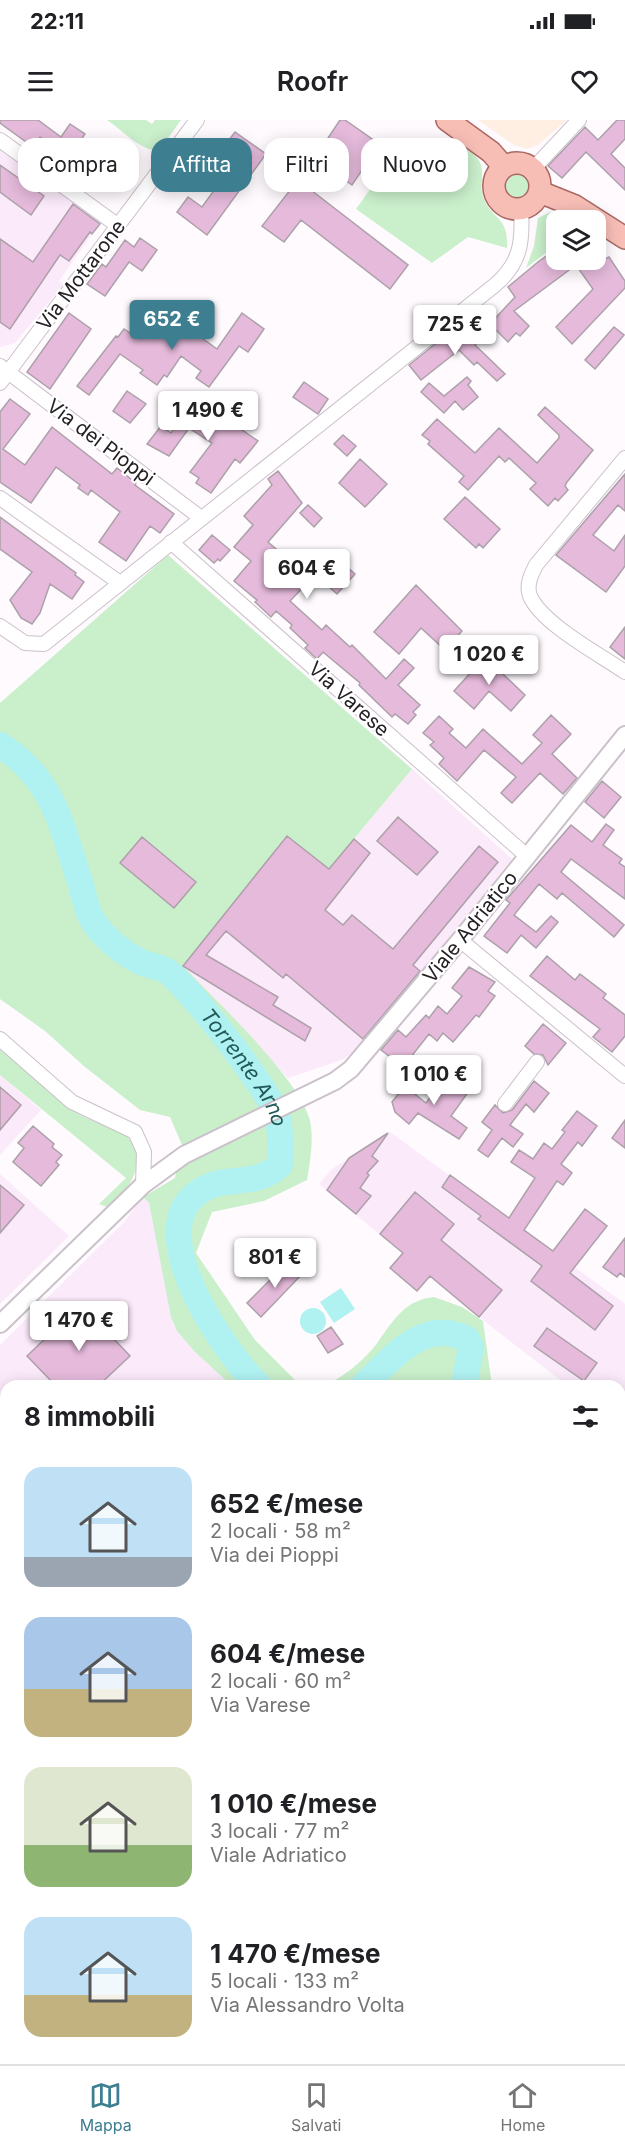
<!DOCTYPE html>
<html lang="it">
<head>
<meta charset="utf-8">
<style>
	:root { --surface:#fff; --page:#f6f6f6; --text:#202124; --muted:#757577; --line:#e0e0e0; --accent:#3d7e90 }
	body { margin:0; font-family:Inter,sans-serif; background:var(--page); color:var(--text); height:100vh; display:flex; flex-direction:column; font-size:22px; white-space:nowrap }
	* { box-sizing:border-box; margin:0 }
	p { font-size:20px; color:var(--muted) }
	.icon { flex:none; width:33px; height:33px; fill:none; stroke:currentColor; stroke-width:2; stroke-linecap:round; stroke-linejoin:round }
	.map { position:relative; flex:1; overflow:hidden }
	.side { position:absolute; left:0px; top:1260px; width:626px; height:684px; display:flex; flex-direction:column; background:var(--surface); border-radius:18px 18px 0 0; box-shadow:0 3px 15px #0003 }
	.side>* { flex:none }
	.guide { position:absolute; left:18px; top:18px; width:590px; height:54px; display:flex; gap:12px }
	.tools { position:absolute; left:546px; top:90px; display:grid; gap:12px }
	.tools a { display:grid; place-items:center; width:60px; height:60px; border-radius:12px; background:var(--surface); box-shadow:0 3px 15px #0003; font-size:30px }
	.price { position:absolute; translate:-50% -51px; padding:0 14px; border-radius:6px; background:#fff; color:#222; font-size:20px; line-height:39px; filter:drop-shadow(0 2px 3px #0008) }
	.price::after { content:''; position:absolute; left:50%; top:36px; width:18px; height:14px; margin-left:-9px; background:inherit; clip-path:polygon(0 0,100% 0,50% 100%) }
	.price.on { background:var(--accent); color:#fff }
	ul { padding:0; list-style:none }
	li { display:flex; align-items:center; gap:18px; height:150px; padding:0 24px }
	li span { display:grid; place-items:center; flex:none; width:168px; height:120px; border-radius:18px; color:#555 }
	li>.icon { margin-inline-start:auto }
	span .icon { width:72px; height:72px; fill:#fffc; stroke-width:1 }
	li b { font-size:26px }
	h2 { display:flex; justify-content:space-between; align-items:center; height:72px; padding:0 24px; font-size:26px }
	.tag { padding:0 21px; border-radius:18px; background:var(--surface); box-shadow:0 3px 15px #0003; font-size:21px; line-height:54px }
	.tag.on { background:var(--accent); color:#fff }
	.status { display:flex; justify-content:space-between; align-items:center; height:42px; padding:0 30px; background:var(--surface); direction:ltr }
	.status svg { height:16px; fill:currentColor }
	header { display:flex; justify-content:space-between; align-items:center; height:78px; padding:0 24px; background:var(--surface); font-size:27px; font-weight:600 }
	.dock { display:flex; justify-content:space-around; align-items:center; height:84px; border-top:2px solid var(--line); background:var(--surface); font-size:16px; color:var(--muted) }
	.dock a { display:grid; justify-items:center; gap:3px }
	.dock .on { color:var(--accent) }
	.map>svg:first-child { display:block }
	.commercial { fill:#feefe2 }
	.built { fill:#fbeafa }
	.green { fill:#caefcb }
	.water { fill:#b0f1f2 }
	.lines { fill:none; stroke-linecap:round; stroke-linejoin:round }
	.river { stroke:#b0f1f2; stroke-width:26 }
	.building { fill:#e5badb; stroke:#aca0a9; stroke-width:1.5 }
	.minor-casing { stroke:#cbc1ca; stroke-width:16 }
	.tertiary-casing { stroke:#cbc1ca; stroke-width:20 }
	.primary-casing { stroke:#a96962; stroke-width:24 }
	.minor { stroke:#fff; stroke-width:14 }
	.tertiary { stroke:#fff; stroke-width:16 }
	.primary { stroke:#f7beb6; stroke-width:21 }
	.labels { text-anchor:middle; stroke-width:4.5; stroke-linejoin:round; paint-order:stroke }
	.street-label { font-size:20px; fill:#221e22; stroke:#fff }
	.water-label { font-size:21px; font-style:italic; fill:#215959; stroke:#fff }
</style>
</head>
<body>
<div class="status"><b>22:11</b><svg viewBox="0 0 49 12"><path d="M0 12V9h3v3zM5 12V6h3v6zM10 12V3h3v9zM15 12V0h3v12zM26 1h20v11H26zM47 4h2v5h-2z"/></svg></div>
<header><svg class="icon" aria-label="menu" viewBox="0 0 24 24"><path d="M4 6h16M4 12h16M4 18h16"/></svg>Roofr<svg class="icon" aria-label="heart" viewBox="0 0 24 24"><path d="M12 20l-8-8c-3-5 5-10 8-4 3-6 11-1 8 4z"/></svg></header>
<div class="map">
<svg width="625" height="1944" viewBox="0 0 625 1944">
	<rect width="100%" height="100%" fill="#fefafe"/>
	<path class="commercial" d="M478 0H567L538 25 527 29 514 25Z"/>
	<path class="built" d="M0 30 102 100 59 161 64 164 15 223 0 227Z
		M412 649 512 739 366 921 344 939 288 958 183 846 287 716 329 749Z
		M0 955 41 990 0 1035Z
		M390 1012 625 1184V1310L620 1306V1266H568L479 1197 319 1064 332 1049Z
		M0 1054 69 1116 0 1184Z
		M143 1077 149 1083 173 1204 194 1231 232 1266H6V1494L0 1488V1225L124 1102Z
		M0 1526 6 1531V1861L0 1867Z
		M34 1938 163 1940 332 1938 325 1944H40Z"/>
	<path class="green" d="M107 0H146L152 4 155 0H181L159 31C141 31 122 10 107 0Z
		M452 20C461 26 472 31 478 39 486 50 479 64 483 76 490 100 509 94 507 128L468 117 432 143 356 89 400 27 433 48Z
		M506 66a11 11 0 1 1 22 0a11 11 0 1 1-22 0Z
		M550 92 571 100H556V125L526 148 534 126 538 98Z
		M168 435 412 649 329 749 286 716 183 846C215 880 301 960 310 1001 314 1021 310 1041 307 1060L264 1081 212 1092 196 1133 255 1220 301 1266H232L194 1231 177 1211 171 1197 149 1083 143 1077 175 1058 182 1025 170 997 140 990 85 947 45 911 0 879V634L20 648 28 637 0 619V583Z
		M0 930C25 950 49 973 75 992 97 1007 140 1007 137 1042 135 1063 122 1073 107 1087L99 1084 126 1058 0 955Z
		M434 1177 462 1187 483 1201 492 1266H322C343 1259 368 1237 380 1219 395 1198 406 1180 434 1177Z
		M625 1390V1490L620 1498V1397Z
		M620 1561 625 1567V1842L620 1838Z"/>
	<path class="water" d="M341 1168 355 1189 334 1203 320 1182Z
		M300 1201a13 13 0 1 1 26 0a13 13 0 1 1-26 0Z
		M184 1938H272L275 1942 190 1944Z"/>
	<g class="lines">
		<g class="river">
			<path id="s1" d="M0 625C54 659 61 705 80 762 84 774 86 791 93 801 103 817 124 834 141 842 149 846 159 846 167 851 189 867 269 970 277 995 281 1012 281 1028 280 1045 253 1070 224 1052 196 1074 143 1115 225 1233 259 1266"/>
			<path d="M363 1266C393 1238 423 1197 467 1219L471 1227 464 1266"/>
			<path d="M620 1714 625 1727"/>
		</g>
	</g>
	<path class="building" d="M0 0H38L61 17 70 4 85 14 78 24 90 31 75 53 62 44 68 36 40 17 33 27 0 3Z
		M340 0H345L385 28 371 48 366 44 352 65 334 52 348 32 328 18Z
		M617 0H625V19L611 34 625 48V70L586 32 562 58 548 46 585 7 598 20Z
		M235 12 266 34 207 115 177 92 188 77 202 87 239 36 225 25Z
		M103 28 136 52 125 68 92 44Z
		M0 45 44 76 31 95 0 72Z
		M298 60 408 145 390 169 301 100 284 122 262 106Z
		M73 84 100 104 92 114 90 112 69 141 60 135 10 209 0 202V119L33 142Z
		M140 118 157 130 142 151 129 142 105 176 87 164 102 144 106 147 125 120 134 127Z
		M596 125 605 139 609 137 625 161V168L572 224 556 207 593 169 576 145 514 191 529 206 520 216 516 213 508 222 490 204 515 177 508 167 538 142 556 129V140H596Z
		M69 193 91 209 50 269 27 252Z
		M242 193 264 209 248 232 239 226 209 267 196 258 201 251 181 236 167 257 164 255 157 265 140 253 143 250 120 234 89 275 77 266 116 216 118 217 124 209 130 213 143 194 155 203 158 199 177 214 184 205 217 229Z
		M614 207 624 215 595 249 585 240Z
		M474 208 483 217 475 225 505 254 497 261 477 242 474 245 459 230 421 260 409 245 449 213 458 225Z
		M467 257 471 261 468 265 478 277 463 290 455 281 444 293 421 272 429 263 444 276Z
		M304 262 328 279 318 294 293 277Z
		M127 271 146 284 130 303 113 291Z
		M195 277 258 321 240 343 235 339 211 373 196 363 199 358 190 352 212 323 189 308 169 336 147 324 161 306 171 313Z
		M10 279 30 294 3 329 25 345 52 307 112 354 117 348 136 363 135 365 174 394 160 413 150 406 126 441 99 422 120 392 91 370 88 375 78 368 80 365 56 347 31 383 0 362V292Z
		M545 287 593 330 567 362 565 366 568 370 558 381 555 378 548 386 530 369 536 363 509 338 505 342 499 336 468 370 459 362 464 356 428 324 430 321 422 315 437 299 475 333 499 308 537 343 559 318V315L538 295Z
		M343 315 356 326 347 336 334 324Z
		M360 339 387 364 365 387 339 363Z
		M278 351 302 383 268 422 311 459 290 481 322 510 326 505 350 527 352 525 386 559 404 539 414 548 398 565 420 585 413 592 416 595 408 604 395 594 392 597 359 565 360 563 323 532 317 539 305 528 308 525 290 508 292 505 276 491 271 497 255 482 257 480 234 461 251 441 234 427 253 405 244 396 272 365 268 359Z
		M625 354V391L618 385 593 415 614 431 625 415V446L606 472 556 435Z
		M465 377 500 409 483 428 479 424 476 428 444 399Z
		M308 385 322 398 314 407 300 393Z
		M0 397 76 453 75 455 84 462 72 479 50 464 40 493 32 504 21 498 10 480 32 452 0 429Z
		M212 415 230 430 220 441 218 439 214 443 199 430Z
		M338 439 355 454 337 474 320 459Z
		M416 465 462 511 445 530 421 508 399 534 374 512Z
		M625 507V539L610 527Z
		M485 537 525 575 511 591 489 571 474 589 454 571Z
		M551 595 571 614 552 634 577 658 563 674 540 653 512 683 501 673 516 657 484 630 457 661 439 644 444 638 430 625 434 622 423 613 439 596 453 609 449 613 466 628 483 609 522 644 542 623 533 615Z
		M602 661 621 677 604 698 585 682Z
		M398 697 438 732 417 755 377 721Z
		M606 704 614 710 603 725 622 739 619 743 625 747V779L571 739 561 752 624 805 614 817 562 773 557 779 539 764 514 795 536 812 551 796 558 802 536 828 521 815 507 833 484 816 510 783 506 780 571 705 592 722Z
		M287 716 329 749 354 719 370 733 325 790 343 805 352 795 393 829 479 726 498 742 413 845 420 851 363 919 286 854 283 858 226 811 206 835 278 877 273 885 311 908 305 921 183 846Z
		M142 717 196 762 174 788 120 743Z
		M547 836 575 860 580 854 606 874 603 878 625 895V916L612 932 593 917 600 909 530 856Z
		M469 847 495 862 488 871 495 876 479 897 476 895 453 922 443 913 437 921 429 914 403 947 381 930 398 910 406 917 426 895 429 898 438 886 447 894 462 876 452 868Z
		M543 904 566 923 548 945 543 935 534 934 525 926Z
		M447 955 469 971 451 996 467 1008 459 1019 418 993 409 1004 395 992 392 982 405 966 426 983Z
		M534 961 549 973 534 992 526 984 510 1005 523 1014 513 1027 502 1018 488 1037 478 1030 492 1010 482 1002 495 985 503 993 512 990Z
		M0 967 21 985 0 1010Z
		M577 991 597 1006 582 1026 578 1022 561 1044 572 1053 563 1065 557 1061 524 1110 553 1131 585 1089 607 1106 570 1153 613 1186 595 1210 531 1161 542 1146 478 1099 481 1096 442 1067 450 1055 509 1098 535 1058 511 1042 519 1030 533 1039 544 1023 552 1029 565 1012 562 1010Z
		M625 1000V1028L612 1018Z
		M33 1006 54 1024 52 1027 62 1035 56 1042 59 1045 41 1066 13 1042 24 1028 18 1023Z
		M388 1013 372 1036 378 1041 367 1053 369 1055 360 1068 371 1076 356 1094 327 1070 349 1038Z
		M0 1065 24 1085 0 1113Z
		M415 1072 454 1104 441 1120 502 1170 479 1197 430 1156 417 1171 390 1148 403 1133 380 1114Z
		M625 1118V1157L620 1153 617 1157 603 1147Z
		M290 1140 303 1153 261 1197 247 1183Z
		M81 1184 130 1236 98 1266H56L27 1236Z
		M331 1207 343 1224 328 1233 317 1216Z
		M547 1208 597 1243 584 1261 534 1226Z"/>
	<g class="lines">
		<g class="minor-casing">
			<path id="minor" d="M0 20 117 105
				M533 49 579 0
				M0 246 201 398
				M0 263 197 0
				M625 338 536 445C531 455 526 465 530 476 542 504 599 534 625 552
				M0 378 120 463
				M171 422 528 737
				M0 506 25 523 44 524 495 165C521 143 523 121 521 89
				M460 820 625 956
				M0 919 72 982 135 1012 144 1032 143 1065
				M505 984 537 942
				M0 1509 6 1514
				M6 1886 4 1915 6 1919
				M17 1938 20 1944
				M542 1938 551 1944
				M337 1944 344 1938"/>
		</g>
		<g class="tertiary-casing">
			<path id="tertiary" d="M0 1204 143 1065 184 1035 335 961 351 949 460 820 625 615"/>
		</g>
		<g class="primary-casing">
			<path id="primary" d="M447 0 491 32 504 47
				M494 66a23 23 0 1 1 46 0a23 23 0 1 1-46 0Z
				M540 72 575 86 625 118"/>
		</g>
		<use href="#minor" class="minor"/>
		<use href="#tertiary" class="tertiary"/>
		<use href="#primary" class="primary"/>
	</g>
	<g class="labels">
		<g class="street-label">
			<text transform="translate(81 155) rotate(-53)" y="7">Via Mottarone</text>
			<text transform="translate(101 322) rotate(37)" y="7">Via dei Pioppi</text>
			<text transform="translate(349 579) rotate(42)" y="7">Via Varese</text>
			<text transform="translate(470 807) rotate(-51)" y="7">Viale Adriatico</text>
		</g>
		<g class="water-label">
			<text dy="7" stroke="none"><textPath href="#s1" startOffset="420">Torrente Arno</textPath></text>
		</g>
	</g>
</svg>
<div class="tools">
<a><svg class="icon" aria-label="layers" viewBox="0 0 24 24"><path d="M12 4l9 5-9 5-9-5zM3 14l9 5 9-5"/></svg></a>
</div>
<b class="price on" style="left:172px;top:231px">652 €</b>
<b class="price" style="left:455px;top:236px">725 €</b>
<b class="price" style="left:208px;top:322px">1 490 €</b>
<b class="price" style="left:307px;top:480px">604 €</b>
<b class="price" style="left:489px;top:566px">1 020 €</b>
<b class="price" style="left:434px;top:986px">1 010 €</b>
<b class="price" style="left:275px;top:1169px">801 €</b>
<b class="price" style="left:79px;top:1232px">1 470 €</b>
<div class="guide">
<a class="tag">Compra</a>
<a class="tag on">Affitta</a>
<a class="tag">Filtri</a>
<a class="tag">Nuovo</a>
</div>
<section class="side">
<h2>8 immobili<svg class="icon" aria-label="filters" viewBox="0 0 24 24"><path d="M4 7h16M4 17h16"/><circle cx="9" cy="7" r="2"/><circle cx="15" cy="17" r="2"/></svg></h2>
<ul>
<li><span style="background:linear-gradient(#bfe0f5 75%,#9aa5b1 0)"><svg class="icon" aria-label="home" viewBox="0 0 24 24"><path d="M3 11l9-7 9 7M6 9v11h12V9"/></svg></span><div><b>652 €/mese</b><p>2 locali · 58 m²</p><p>Via dei Pioppi</p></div></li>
<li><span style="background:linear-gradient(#a9c7e8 60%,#c2b280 0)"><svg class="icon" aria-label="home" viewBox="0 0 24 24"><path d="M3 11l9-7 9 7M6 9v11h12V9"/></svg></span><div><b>604 €/mese</b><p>2 locali · 60 m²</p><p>Via Varese</p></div></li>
<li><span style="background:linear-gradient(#dfe7d0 65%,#8fb573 0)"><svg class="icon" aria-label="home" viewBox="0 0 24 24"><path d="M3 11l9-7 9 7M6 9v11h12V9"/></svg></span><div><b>1 010 €/mese</b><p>3 locali · 77 m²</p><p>Viale Adriatico</p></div></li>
<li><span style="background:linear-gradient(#bfe0f5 65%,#c2b280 0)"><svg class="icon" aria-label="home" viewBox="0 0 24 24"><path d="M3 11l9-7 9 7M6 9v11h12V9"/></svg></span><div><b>1 470 €/mese</b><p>5 locali · 133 m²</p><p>Via Alessandro Volta</p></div></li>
</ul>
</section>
</div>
<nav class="dock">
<a class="on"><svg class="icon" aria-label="map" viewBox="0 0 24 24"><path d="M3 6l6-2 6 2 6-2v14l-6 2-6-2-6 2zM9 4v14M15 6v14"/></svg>Mappa</a>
<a><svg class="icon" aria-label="saved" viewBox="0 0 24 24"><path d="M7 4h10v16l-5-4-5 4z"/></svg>Salvati</a>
<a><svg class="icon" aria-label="home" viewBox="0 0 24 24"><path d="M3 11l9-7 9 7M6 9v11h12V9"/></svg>Home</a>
</nav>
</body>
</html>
